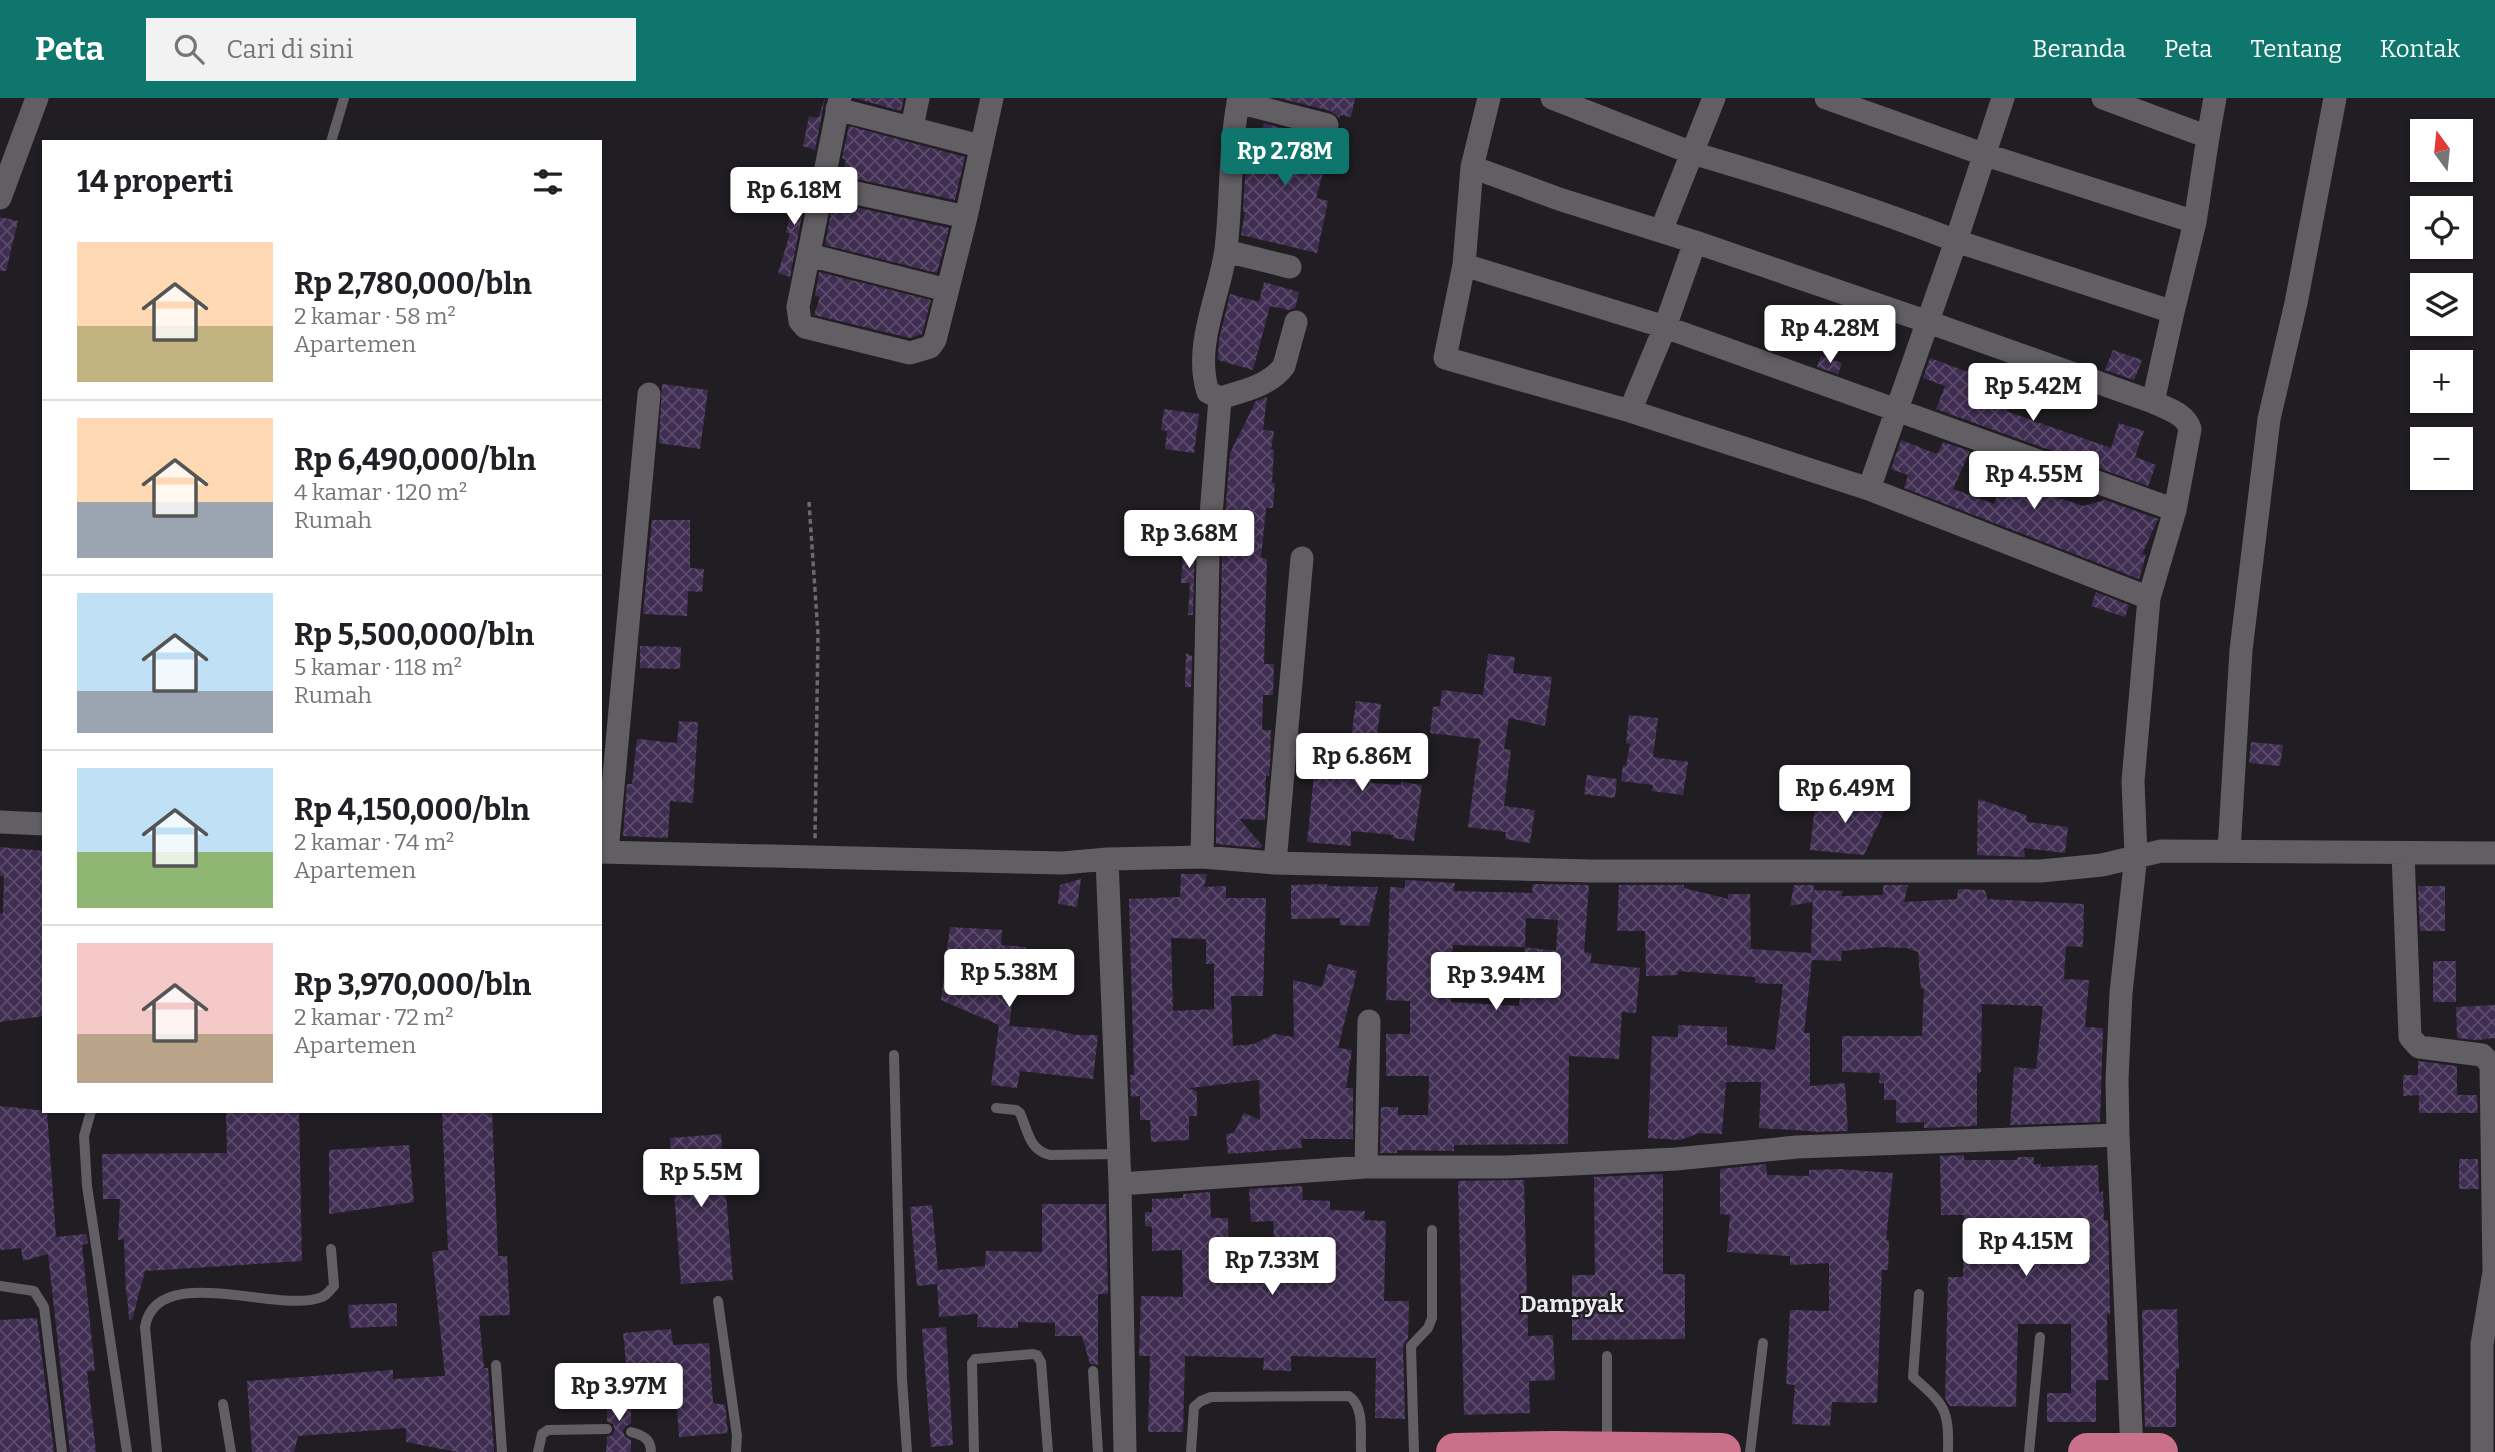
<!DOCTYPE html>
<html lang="id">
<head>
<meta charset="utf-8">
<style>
	:root { --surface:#fff; --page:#f2f2f2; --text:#202124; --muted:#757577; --line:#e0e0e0; --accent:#0f766e }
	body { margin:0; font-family:Bitter,serif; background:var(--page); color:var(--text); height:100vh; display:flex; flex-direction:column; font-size:26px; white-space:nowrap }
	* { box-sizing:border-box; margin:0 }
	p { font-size:23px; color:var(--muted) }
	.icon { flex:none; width:38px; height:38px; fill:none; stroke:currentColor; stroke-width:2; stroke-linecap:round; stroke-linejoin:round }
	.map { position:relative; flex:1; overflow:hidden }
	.panel { position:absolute; left:42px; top:42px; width:560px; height:973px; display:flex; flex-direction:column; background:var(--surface); border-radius:0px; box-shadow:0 2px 5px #0004 }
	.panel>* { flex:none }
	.needle { width:46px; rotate:345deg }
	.fabs { position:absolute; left:2410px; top:21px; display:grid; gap:14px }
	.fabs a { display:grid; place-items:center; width:63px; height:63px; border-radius:0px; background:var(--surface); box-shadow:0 2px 5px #0004; font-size:35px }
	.price { position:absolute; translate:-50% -60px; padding:0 16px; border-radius:7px; background:#fff; color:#222; font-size:23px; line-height:46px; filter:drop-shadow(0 2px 4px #0008) }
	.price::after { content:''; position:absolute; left:50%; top:42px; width:21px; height:16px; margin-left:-10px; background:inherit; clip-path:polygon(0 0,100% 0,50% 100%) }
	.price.active { background:var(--accent); color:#fff }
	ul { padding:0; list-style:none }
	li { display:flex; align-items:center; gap:21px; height:175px; padding:0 35px }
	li+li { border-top:2px solid var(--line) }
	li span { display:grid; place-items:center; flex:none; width:196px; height:140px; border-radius:0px; color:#555 }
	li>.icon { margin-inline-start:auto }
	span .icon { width:84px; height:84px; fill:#fffc; stroke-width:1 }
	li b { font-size:30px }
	h2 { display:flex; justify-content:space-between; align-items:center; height:84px; padding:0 35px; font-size:30px }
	header { display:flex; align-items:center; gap:42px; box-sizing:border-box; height:98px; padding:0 35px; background:var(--accent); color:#fff }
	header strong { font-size:33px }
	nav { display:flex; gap:38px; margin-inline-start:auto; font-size:24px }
	.search { width:490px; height:63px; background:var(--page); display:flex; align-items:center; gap:18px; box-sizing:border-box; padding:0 24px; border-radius:0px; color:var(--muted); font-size:26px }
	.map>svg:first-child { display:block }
	.building { fill:url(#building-cross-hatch); fill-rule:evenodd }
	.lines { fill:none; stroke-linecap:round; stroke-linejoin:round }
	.path { stroke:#6c696e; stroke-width:3.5; stroke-dasharray:5 3.5; stroke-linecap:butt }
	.lane { stroke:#615e64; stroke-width:10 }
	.street { stroke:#615e64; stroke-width:23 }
	.highway { stroke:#ca708a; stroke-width:38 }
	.labels { text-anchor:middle; stroke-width:5; stroke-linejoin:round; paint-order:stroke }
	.quarter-label { font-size:23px; font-weight:bold; fill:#ecebee; stroke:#211e23 }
</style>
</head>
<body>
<header>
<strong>Peta</strong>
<div class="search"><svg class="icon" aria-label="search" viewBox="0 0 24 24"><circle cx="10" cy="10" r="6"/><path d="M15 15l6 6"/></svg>Cari di sini</div>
<nav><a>Beranda</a><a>Peta</a><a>Tentang</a><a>Kontak</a></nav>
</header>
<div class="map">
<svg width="2495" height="1354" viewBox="0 0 2495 1354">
	<defs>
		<pattern id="building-cross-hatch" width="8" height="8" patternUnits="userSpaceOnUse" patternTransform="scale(1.75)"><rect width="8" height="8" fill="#402d52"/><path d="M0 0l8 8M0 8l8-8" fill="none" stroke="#5c4c6b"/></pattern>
	</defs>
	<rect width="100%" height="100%" fill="#211e23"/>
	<path class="building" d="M825 0 815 52 803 48 809 18 818 20Z
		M854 0H904L901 13Z
		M1278 0H1355L1351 19 1340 17 1339 20 1331 13Z
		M1264 25 1323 41 1333 39 1316 100 1328 103 1317 155 1241 137 1245 114 1243 113 1248 33 1260 37Z
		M849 28 965 59 955 102 842 78 846 62 842 60Z
		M799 79 809 82 790 179 778 175 790 135 786 134Z
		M833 104 949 130 937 175 825 147Z
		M0 119 18 123 6 173H0Z
		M819 174 931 202 922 236 910 240 814 217 820 199 815 198Z
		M1264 184 1299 194 1295 210 1289 212 1270 208 1253 272 1218 262 1219 242 1230 196 1259 204Z
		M2113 252 2142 262 2134 282 2105 272Z
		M1821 258 1842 265 1838 276 1817 269Z
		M1930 260 1990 282 1992 275 2017 285 2006 313 2111 350 2119 325 2144 333 2135 359 2156 367 2148 388 1936 311 1945 288 1923 280Z
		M662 286 708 292 700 351 659 345Z
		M1267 299 1263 332 1274 333 1271 352H1274L1272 385H1275L1273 410H1266L1261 460 1267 461 1264 566H1274L1273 597H1263L1262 632H1271L1270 667 1269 678 1266 677 1265 722 1239 721 1262 747 1261 750 1216 746 1222 458 1230 355 1256 303Z
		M1164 311 1199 316 1194 355 1165 351 1167 333 1161 332Z
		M1901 342 1937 356 1943 344 1970 353 1953 391 1994 406 2003 381 2083 408 2105 402 2158 421 2142 456 2146 457 2139 481 1904 390 1908 377 1891 371Z
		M652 422H690V470L704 471 702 494 688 493 687 518 643 516Z
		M1184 442H1195L1193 517H1188L1190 485H1181Z
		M2096 494 2129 507 2125 519 2091 508Z
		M640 548 681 549 680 571 640 570Z
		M1186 555 1192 558 1191 589H1185Z
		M1488 556 1515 559 1513 575 1552 579 1545 628 1509 620 1504 651 1511 652 1504 708 1535 712 1530 745 1505 741 1506 734 1468 729 1480 641 1430 635 1433 609 1440 608 1442 592 1483 597Z
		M1356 603 1381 606 1371 685 1401 687V684L1422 687 1414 743 1393 740 1394 737 1351 733V748L1307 744 1314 678 1346 681Z
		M1629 617 1658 620 1653 659 1688 664 1683 697 1652 693 1653 687 1621 683 1623 667 1626 668 1630 646 1626 645Z
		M679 623 698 624 693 705 670 703 668 740 623 738 627 686H632L637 641 677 645Z
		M2251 644 2283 647 2280 668 2249 665Z
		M1587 677 1617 681 1615 700 1584 696Z
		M1816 698 1888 705 1864 757 1810 752Z
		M1978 701 2026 717 2027 724 2068 729 2065 755 2024 750 2025 759 1977 757Z
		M0 749 44 753V918L0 924V816L3 815 4 778H0Z
		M1181 776H1207L1204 789 1226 788V800H1266L1263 898H1231L1233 948 1254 946 1274 936 1294 939 1293 882 1322 889 1328 866 1357 873 1338 950 1352 952 1346 990H1353V1041H1301L1302 1050 1228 1056 1226 1036 1234 1035 1244 1015 1260 1022 1259 982 1189 990 1197 994V1018H1189V1042L1151 1044 1150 1022H1140V998L1131 999 1130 977H1134L1129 801 1180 799ZM1171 840 1206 841V866H1214V911L1173 913Z
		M1081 781 1077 809 1058 806 1060 787Z
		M1405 782 1455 785 1454 793 1532 795 1533 786 1589 787 1584 854 1592 855 1590 865 1640 870 1636 915 1622 914 1619 961 1569 958 1568 1046 1454 1047V1053L1397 1052V1055H1380L1381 1009H1398V1017H1428L1429 978H1386V936H1410V903L1386 902 1390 789 1405 790ZM1526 820 1558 822 1556 853 1525 849ZM1453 847 1525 849 1519 908 1451 904 1450 871Z
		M1327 786V788L1378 789 1369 828 1340 827V820L1291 821V787Z
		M1619 787H1684V790L1728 801V796H1750L1751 851 1811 855 1813 792 1843 793 1841 798 1883 797V787H1908L1904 804 1957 801 1958 791 1985 792 1987 801 2084 806 2083 849 2066 848 2064 881 2089 882 2085 929 2103 930 2100 1024 2010 1027 2014 969 2036 971 2043 908 1982 906 1981 974 1977 975V1028L1924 1030V1024L1896 1025V1002H1884V985H1879L1880 975 1842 974V938H1922L1924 890 1921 891 1918 854 1907 850 1883 849 1842 853 1841 863 1812 862 1804 935H1810V988L1845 985 1848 1033 1811 1034V1033L1759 1030 1761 984H1726L1722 1036 1699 1035 1680 1042 1648 1040 1652 938 1678 939V927L1727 929V947L1775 952 1783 886 1755 885V879L1678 873V877L1646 878 1645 833H1617Z
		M1794 787H1814L1812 804 1790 808Z
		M2418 788H2445V833H2420Z
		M950 829 1002 832 1001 847 1026 849 1021 893 1014 892 1009 928 1050 931 1075 937H1098L1093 981 1020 973 1017 990 991 987 999 927 941 902Z
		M2433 863H2456V904H2433Z
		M2495 907V940L2477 942 2457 940 2456 909Z
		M2418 963 2457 968V997H2477L2478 1015H2419V997L2403 998V977H2418Z
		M0 1008 47 1013 56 1139 86 1136 88 1145 82 1147 95 1273H87L96 1354H70L48 1156 23 1163 21 1150 0 1152Z
		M226 1013H299L302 1163 145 1173 132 1222 129 1221 127 1196 126 1197 124 1141 118 1142 120 1101H103L102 1056 227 1055Z
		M442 1013H492L498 1158H507L510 1217 479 1218 484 1270H488L494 1354H457L406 1344V1330L298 1338 294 1354H252L247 1283 393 1272V1281L445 1278 432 1154 448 1152Z
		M721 1036 733 1182 681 1186 670 1040Z
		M409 1047 414 1104 329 1116V1052Z
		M1964 1057V1062H2017V1059H2034V1066H2041L2040 1069 2098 1067 2099 1095 2103 1093 2104 1122H2108L2110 1216H2107L2108 1282H2096V1324H2047V1295H2071V1226H2018L2016 1309 1950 1308 1945 1300 1948 1179H1963L1964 1117H1941L1940 1058Z
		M2459 1061H2478L2479 1091H2459Z
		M1766 1066 1767 1077 1809 1078V1072L1839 1071 1893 1075 1886 1142H1889L1888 1172H1882L1877 1305 1832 1304 1830 1328 1792 1326 1795 1287 1786 1286 1790 1212 1829 1213V1165L1790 1167V1158L1727 1154 1730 1117 1720 1116V1071Z
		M1663 1076V1176H1685V1241L1572 1242V1177H1595L1594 1079Z
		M1524 1082 1528 1238 1553 1237 1555 1282 1529 1283 1530 1315 1464 1317 1458 1083Z
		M1302 1088 1303 1102 1330 1103V1112L1365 1113 1364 1122 1386 1123 1384 1203H1409L1408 1240 1403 1248 1405 1321 1375 1320 1376 1260 1291 1258V1273L1263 1272 1264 1260 1185 1258 1183 1334H1148L1150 1258H1139L1141 1198 1183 1199 1182 1152 1152 1153V1129L1145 1128V1114H1152V1101L1183 1100V1096L1210 1094 1211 1120H1228L1229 1166 1275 1164 1273 1123 1251 1124 1249 1091Z
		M1042 1106H1106L1108 1196H1098V1267L1090 1266 1082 1238H1055V1225L1018 1224V1230L977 1229 978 1216 939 1219 937 1186 917 1188 910 1109 932 1107 938 1172 985 1168 986 1153 1042 1154Z
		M397 1205V1228L350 1230 348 1207Z
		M2177 1211 2179 1271H2176V1329H2145L2142 1212Z
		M37 1220 54 1354H0V1222Z
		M946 1229 953 1347 931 1349 922 1231Z
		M671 1231 673 1247 709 1245 713 1305 725 1307 728 1335 679 1339 674 1269 627 1274 623 1235Z
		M607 1298 631 1299V1326L626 1328 623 1333 625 1339 631 1342V1354H606L607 1339 612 1337 615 1332 613 1326 607 1323Z"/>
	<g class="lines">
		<path class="path" d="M809 404 818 536 815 741"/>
		<path class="lane" d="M331 44 344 0
			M894 957 902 1281 907 1354
			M996 1010 1016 1012 1020 1015C1028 1033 1029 1052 1050 1057L1118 1056
			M91 1013 84 1038 87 1088 127 1354
			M0 1188 34 1193 44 1209 62 1354
			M1919 1196 1913 1279C1945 1307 1949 1311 1948 1354
			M718 1203 737 1338 736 1354
			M496 1267 502 1354
			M1093 1273 1098 1354
			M223 1306 231 1354
			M631 1334C643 1337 651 1341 651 1354
			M1607 1346V1258
			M157 1354 145 1229C156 1162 280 1217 322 1199 327 1197 330 1192 334 1188L331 1151
			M538 1354 542 1336 548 1332 607 1331
			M974 1354 972 1265 975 1261 1033 1256 1037 1257 1041 1264 1048 1354
			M1191 1354 1194 1309 1201 1303 1211 1299 1349 1298C1365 1309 1360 1336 1361 1354
			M1414 1354 1411 1248 1428 1230 1432 1220V1132
			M1750 1354 1763 1245
			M2029 1354 2040 1239"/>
		<path class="street" d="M840 0 798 209 800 223 805 229 910 255 930 249 935 242 966 119 992 0
			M1552 0 1692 55 1714 0
			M1826 0 1983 56 2195 124 2173 214
			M2103 0 2208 39 2195 124
			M1238 4 1327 27
			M837 11 980 48
			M912 29 918 0
			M2208 39 2215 0
			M1472 69 1489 0
			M824 88 966 119
			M0 100 37 0
			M1661 133 1692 55C1781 81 1870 109 1956 143L2003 0
			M1226 153 1290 169
			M809 157 947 192
			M1464 167 1665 229 2175 412
			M1220 300C1243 293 1269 288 1284 268L1296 224
			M1630 313 1665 229 1695 144
			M1869 391 1956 143 2173 214 2153 304
			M0 724 44 726
			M2229 753 2241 552 2269 321 2296 205 2335 0
			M600 754 1063 765 1107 761 1202 759 1275 765 1591 773H2041L2102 767 2161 753 2495 755
			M607 754 649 296
			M2403 755 2410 939 2419 949 2482 957 2491 966 2494 1174 2482 1246V1354
			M1202 759 1208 457 1220 300 1208 294C1193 247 1220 197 1226 151 1232 101 1229 49 1239 0
			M1107 761 1120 1086 1125 1354
			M1275 765 1302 460
			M1366 1069 1369 923
			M1120 1086 1366 1069H1506L1573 1066 1676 1061 1797 1049 2118 1037
			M2132 1354 2118 1037 2117 982 2121 895 2136 757 2133 683 2149 500 2175 412 2190 331C2185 315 2167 311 2153 304L1928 224 1695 144 1559 101 1472 69 1464 167 1445 260 1630 313 1869 391 2149 500"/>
		<path class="highway" d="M1455 1354 1554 1352 1722 1354
			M2087 1354H2159"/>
	</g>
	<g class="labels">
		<g class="quarter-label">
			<text x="1572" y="1214">Dampyak</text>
		</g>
	</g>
</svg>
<div class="fabs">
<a><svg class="needle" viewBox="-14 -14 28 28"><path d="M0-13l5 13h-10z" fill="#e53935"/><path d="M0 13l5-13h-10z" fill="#757577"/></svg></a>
<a><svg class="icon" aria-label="locate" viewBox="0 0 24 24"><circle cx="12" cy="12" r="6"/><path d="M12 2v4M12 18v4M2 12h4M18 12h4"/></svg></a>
<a><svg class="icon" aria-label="layers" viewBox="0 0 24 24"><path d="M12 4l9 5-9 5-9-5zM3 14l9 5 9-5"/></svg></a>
<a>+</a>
<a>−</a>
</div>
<b class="price active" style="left:1285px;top:90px">Rp 2.78M</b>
<b class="price" style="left:794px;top:129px">Rp 6.18M</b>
<b class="price" style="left:1830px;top:267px">Rp 4.28M</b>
<b class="price" style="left:2033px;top:325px">Rp 5.42M</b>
<b class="price" style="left:2034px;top:413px">Rp 4.55M</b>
<b class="price" style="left:1189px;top:472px">Rp 3.68M</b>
<b class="price" style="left:1362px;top:695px">Rp 6.86M</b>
<b class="price" style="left:1845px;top:727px">Rp 6.49M</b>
<b class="price" style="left:1009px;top:911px">Rp 5.38M</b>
<b class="price" style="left:1496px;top:914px">Rp 3.94M</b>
<b class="price" style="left:701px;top:1111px">Rp 5.5M</b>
<b class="price" style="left:2026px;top:1180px">Rp 4.15M</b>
<b class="price" style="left:1272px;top:1199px">Rp 7.33M</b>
<b class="price" style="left:619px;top:1325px">Rp 3.97M</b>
<section class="panel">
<h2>14 properti<svg class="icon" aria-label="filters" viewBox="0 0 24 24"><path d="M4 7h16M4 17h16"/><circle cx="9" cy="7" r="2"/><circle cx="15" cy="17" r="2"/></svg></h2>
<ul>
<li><span style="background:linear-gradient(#ffd9b3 60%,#c2b280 0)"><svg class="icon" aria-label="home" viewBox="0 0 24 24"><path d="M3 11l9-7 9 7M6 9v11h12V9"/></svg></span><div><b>Rp 2,780,000/bln</b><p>2 kamar · 58 m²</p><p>Apartemen</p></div></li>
<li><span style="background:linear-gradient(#ffd9b3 60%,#9aa5b1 0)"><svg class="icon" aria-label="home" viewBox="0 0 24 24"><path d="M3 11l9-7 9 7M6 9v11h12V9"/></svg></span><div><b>Rp 6,490,000/bln</b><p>4 kamar · 120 m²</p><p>Rumah</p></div></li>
<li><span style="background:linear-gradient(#bfe0f5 70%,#9aa5b1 0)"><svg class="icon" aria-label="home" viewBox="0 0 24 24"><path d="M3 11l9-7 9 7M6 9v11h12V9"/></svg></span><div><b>Rp 5,500,000/bln</b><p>5 kamar · 118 m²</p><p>Rumah</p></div></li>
<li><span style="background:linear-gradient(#bfe0f5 60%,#8fb573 0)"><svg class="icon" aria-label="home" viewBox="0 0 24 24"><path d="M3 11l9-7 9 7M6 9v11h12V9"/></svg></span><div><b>Rp 4,150,000/bln</b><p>2 kamar · 74 m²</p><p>Apartemen</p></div></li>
<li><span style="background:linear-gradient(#f6c9c9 65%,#b9a48a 0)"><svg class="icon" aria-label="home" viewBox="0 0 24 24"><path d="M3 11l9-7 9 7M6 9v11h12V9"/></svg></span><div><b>Rp 3,970,000/bln</b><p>2 kamar · 72 m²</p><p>Apartemen</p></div></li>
</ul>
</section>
</div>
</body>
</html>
